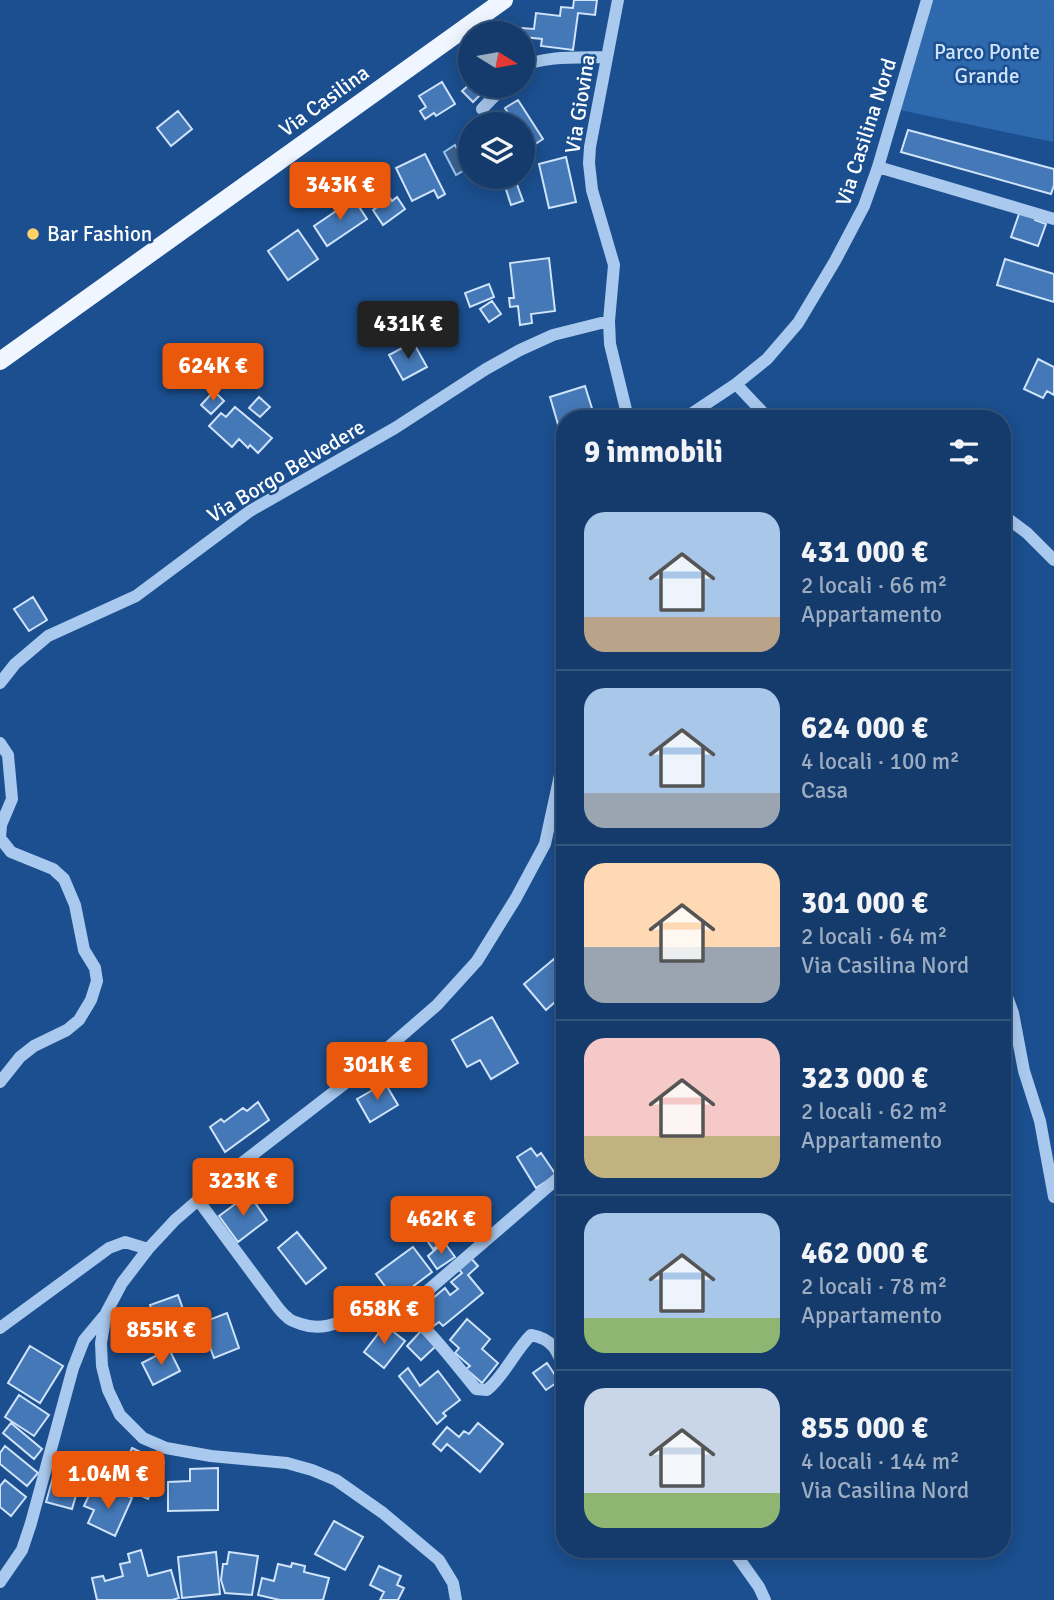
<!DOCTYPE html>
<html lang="it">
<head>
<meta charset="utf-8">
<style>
	:root { --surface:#143b6b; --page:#1d4271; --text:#f1f3f6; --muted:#9dadc1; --line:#33557e; --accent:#ea580c }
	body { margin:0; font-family:Signika,sans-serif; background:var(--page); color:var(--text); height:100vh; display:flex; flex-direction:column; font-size:26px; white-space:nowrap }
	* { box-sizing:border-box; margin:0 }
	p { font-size:23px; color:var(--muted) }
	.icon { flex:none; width:38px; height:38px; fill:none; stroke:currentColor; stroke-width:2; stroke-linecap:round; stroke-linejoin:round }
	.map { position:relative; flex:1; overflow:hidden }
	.panel { position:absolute; left:556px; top:410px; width:455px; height:1148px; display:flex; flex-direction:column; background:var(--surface); border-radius:28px; box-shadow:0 4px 18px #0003,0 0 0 2px var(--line) }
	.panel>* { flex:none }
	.needle { width:46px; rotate:101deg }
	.fabs { position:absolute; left:458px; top:21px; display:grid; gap:14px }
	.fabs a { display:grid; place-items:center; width:77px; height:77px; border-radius:50%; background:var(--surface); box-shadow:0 4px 18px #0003,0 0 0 2px var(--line); font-size:35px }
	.price { position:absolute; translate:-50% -60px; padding:0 16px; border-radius:7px; background:var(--accent); color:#fff; font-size:23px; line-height:46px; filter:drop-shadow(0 2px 4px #0008) }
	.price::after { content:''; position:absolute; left:50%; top:42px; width:21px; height:16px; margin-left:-10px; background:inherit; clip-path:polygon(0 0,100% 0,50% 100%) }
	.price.on { background:#222; color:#fff }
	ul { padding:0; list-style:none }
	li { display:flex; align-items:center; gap:21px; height:175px; padding:0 28px }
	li+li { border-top:2px solid var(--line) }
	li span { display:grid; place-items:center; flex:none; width:196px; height:140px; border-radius:21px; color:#555 }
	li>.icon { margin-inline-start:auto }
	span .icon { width:84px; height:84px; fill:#fffc; stroke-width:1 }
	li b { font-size:30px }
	h2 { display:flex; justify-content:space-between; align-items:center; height:84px; padding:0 28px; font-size:30px }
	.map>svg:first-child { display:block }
	.green { fill:#2e69ad }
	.water { fill:#3c6290; stroke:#9cc4f0; stroke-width:2 }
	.building { fill:#4478b7; stroke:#cfe3fa; stroke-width:2 }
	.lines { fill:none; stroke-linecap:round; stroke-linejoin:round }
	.minor { stroke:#a9c9ee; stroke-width:12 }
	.major { stroke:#f0f6ff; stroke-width:18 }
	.poi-dot { fill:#ffd166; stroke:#1b4f8f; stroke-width:2.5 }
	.labels { text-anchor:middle; stroke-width:5; stroke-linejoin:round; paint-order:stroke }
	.park-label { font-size:21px; fill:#cfe3fa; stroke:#1b4f8f }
	.street-label { font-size:21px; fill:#fff; stroke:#1b4f8f }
	.poi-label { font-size:21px; fill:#fff; stroke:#1b4f8f; text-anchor:start }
</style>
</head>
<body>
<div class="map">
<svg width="1054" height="1600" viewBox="0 0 1054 1600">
	<rect width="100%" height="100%" fill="#1b4f8f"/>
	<path class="green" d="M927 0H1054L1053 142 895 109Z"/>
	<path class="water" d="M455 145 468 168 456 175 444 152Z"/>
	<path class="building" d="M574 0H597L595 15 578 13 573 50 541 46 542 39 523 37V33H521L522 28 534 29 536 13 560 16 561 7 573 8Z
		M471 76V86H489L473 102 462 91 471 83 467 79Z
		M442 82 455 104 436 116 434 113 425 119 420 111 426 107 419 96Z
		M518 100 543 139 523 152V124H505L512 120 505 108Z
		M178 111 192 129 171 146 157 128Z
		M908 130 1054 169V185L1051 194 901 152Z
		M425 154 445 194 438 198 434 190 412 201 396 168Z
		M566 157 576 202 549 208 539 164Z
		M515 179 523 201 511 205 504 183Z
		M382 187 392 201 397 197 405 209 383 225 373 210 382 204 374 193Z
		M354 199 367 219 327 246 314 226Z
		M1020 211 1036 217 1035 220 1046 224 1038 246 1011 237Z
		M298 230 318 259 288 280 268 251Z
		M549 258 555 311 531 314 532 323 520 325 518 306 510 307 509 298H514L510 263Z
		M1005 259 1054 274V302L997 285Z
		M489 284 494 297 470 307 465 293Z
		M492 301 501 314 489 322 480 309Z
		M413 342 427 367 403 380 389 355Z
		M1038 359 1054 367V395L1047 391 1043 398 1024 389Z
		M236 369 237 383H224V370Z
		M585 386 595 418H565V437L562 438 550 397Z
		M214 391 224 401 211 414 201 405Z
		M259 397 270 407 260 417 249 408Z
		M235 407 272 438 258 453 250 445 248 448 239 439 232 447 209 426 221 413 226 417Z
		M33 597 47 620 29 631 14 609Z
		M554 959 565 972V993L546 1010 524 984Z
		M492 1017 518 1063 491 1079 480 1060 467 1067 452 1040Z
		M385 1083 398 1105 370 1122 357 1099Z
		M258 1102 269 1120 225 1152 210 1127 221 1119 224 1122 243 1108 247 1111Z
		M531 1148 537 1156 541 1153 556 1175 536 1188 517 1157Z
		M249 1194 267 1220 238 1242 219 1216Z
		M436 1222 448 1238 433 1249 421 1232Z
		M297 1232 326 1268 306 1284 278 1248Z
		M444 1242 455 1257 437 1269 428 1256Z
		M413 1247 432 1272 395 1300 376 1274Z
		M470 1257 478 1266 468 1275 483 1293 443 1326 439 1322 431 1328 424 1320 428 1318 420 1309 445 1288 450 1295 458 1289 451 1282 462 1273 457 1267Z
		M178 1295 183 1309 155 1320 150 1305Z
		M227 1313 239 1348 214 1358 201 1323Z
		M467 1319 490 1339 482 1349 498 1363 482 1383 466 1369 470 1366 455 1353 459 1348 450 1340Z
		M385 1325 405 1341 384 1368 364 1352Z
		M421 1331 436 1346 421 1360 407 1346Z
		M30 1346 63 1366 40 1403 8 1383Z
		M169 1349 180 1371 153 1385 142 1363Z
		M547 1363 559 1381 546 1390 533 1373Z
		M408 1368 420 1386 438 1371 460 1400 443 1413 446 1416 437 1424 399 1376Z
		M19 1395 49 1415 34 1436 5 1417Z
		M11 1423 42 1449 34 1459 3 1433Z
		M478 1423 503 1444 480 1472 447 1444 441 1451 433 1444 447 1427 459 1437 464 1431 469 1434Z
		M5 1446 38 1473 27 1486 0 1464V1453Z
		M132 1448 164 1463 148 1499 115 1484Z
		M60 1453 86 1461 72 1509 46 1502Z
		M218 1468V1510L168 1511V1482L190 1481V1469Z
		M5 1480 26 1497 11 1516 0 1507V1486Z
		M112 1489 132 1498 115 1536 88 1523 94 1510 84 1506 91 1491 107 1499Z
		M334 1521 363 1537 345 1570 315 1554Z
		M141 1550 148 1576 171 1570 179 1598 172 1600H97L92 1578 103 1576 105 1581 123 1576 120 1564 130 1562 128 1554Z
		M216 1552 220 1594 182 1598 178 1557Z
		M229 1552 258 1556 252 1595 225 1593 221 1580 223 1564H227Z
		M292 1563 305 1566 304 1572 329 1578 323 1600H280L258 1595 262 1578 274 1581 278 1564 291 1567Z
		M379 1566 401 1576 397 1585 404 1588 398 1600H380L384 1592 370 1585Z"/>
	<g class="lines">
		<path class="minor" d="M618 0 590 147 589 163 592 190 614 265 609 321 610 344 628 418
			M523 67C543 55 584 58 607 57
			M482 109 504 86
			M878 167 1054 219
			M736 384 768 418
			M685 418 736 384 767 359 798 323 835 261 864 206 878 167 927 0
			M1003 515 1027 533 1054 560
			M0 683 15 664 48 636 136 596 250 511 395 428 486 369 520 350 553 335 609 321
			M0 743 8 755 12 799 1 825 0 838 11 852 53 869 64 879 75 905 84 950 95 968 97 981 91 1000 79 1020 67 1030 34 1046 20 1057 0 1082
			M1003 986 1013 1013 1024 1071 1040 1121 1054 1197
			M198 1200 276 1305C279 1309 283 1314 287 1317 290 1321 296 1322 301 1324 338 1337 367 1298 401 1310 422 1318 460 1370 476 1389L487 1390C505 1375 514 1352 531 1335 554 1339 558 1352 565 1372
			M404 1311 565 1172
			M0 1328 109 1248 125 1242 148 1249
			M732 1549 759 1587 765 1600
			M0 1582 22 1550 31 1523 73 1368 84 1340 104 1316
			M456 1600 453 1583 439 1560 383 1513 336 1480 312 1470 287 1463 211 1456 166 1448 143 1438 120 1415 108 1390 102 1366 101 1343 106 1313 122 1283 148 1249 175 1220 234 1169 361 1071 437 1005 477 961 516 898 545 844 565 752"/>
		<path class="major" d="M0 361 504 0"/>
	</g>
	<circle class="poi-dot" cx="33" cy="234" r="7"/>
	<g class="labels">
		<g class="park-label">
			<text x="987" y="59">Parco Ponte<tspan x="987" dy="24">Grande</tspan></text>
		</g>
		<g class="street-label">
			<text transform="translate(324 101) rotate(-36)" y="7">Via Casilina</text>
			<text transform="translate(580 104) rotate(-81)" y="7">Via Giovina</text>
			<text transform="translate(866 132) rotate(-72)" y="7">Via Casilina Nord</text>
			<text transform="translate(286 471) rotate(-31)" y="7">Via Borgo Belvedere</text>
		</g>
		<g class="poi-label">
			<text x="47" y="241">Bar Fashion</text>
		</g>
	</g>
</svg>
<div class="fabs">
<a><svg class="needle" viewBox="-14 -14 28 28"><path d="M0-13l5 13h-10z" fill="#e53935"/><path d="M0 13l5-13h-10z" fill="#9dadc1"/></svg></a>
<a><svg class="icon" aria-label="layers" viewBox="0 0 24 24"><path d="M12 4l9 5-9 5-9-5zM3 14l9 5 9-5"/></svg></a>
</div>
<b class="price" style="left:340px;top:222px">343K €</b>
<b class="price on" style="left:408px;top:361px">431K €</b>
<b class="price" style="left:213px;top:403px">624K €</b>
<b class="price" style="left:377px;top:1102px">301K €</b>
<b class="price" style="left:243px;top:1218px">323K €</b>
<b class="price" style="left:441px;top:1256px">462K €</b>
<b class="price" style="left:384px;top:1346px">658K €</b>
<b class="price" style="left:161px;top:1367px">855K €</b>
<b class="price" style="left:108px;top:1511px">1.04M €</b>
<section class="panel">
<h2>9 immobili<svg class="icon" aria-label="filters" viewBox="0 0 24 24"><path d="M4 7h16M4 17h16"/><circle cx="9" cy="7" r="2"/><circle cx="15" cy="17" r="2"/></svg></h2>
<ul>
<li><span style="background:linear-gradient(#a9c7e8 75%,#b9a48a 0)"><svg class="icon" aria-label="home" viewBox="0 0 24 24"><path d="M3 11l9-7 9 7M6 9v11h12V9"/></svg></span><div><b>431 000 €</b><p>2 locali · 66 m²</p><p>Appartamento</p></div></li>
<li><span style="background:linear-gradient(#a9c7e8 75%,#9aa5b1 0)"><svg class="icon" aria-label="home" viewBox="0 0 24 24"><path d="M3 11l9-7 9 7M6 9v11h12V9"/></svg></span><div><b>624 000 €</b><p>4 locali · 100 m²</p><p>Casa</p></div></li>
<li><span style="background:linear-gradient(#ffd9b3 60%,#9aa5b1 0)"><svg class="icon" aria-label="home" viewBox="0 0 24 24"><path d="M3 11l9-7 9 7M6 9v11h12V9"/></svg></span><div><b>301 000 €</b><p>2 locali · 64 m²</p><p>Via Casilina Nord</p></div></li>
<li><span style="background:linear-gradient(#f6c9c9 70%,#c2b280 0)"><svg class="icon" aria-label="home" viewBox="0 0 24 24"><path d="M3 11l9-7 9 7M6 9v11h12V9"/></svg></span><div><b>323 000 €</b><p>2 locali · 62 m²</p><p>Appartamento</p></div></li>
<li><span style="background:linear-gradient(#a9c7e8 75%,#8fb573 0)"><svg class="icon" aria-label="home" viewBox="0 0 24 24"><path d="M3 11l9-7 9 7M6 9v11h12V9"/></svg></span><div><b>462 000 €</b><p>2 locali · 78 m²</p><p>Appartamento</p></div></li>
<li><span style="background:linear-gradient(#c9d6e8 75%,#8fb573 0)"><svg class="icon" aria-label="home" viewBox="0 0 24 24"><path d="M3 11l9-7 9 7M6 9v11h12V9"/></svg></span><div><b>855 000 €</b><p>4 locali · 144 m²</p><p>Via Casilina Nord</p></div></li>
</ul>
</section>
</div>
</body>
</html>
